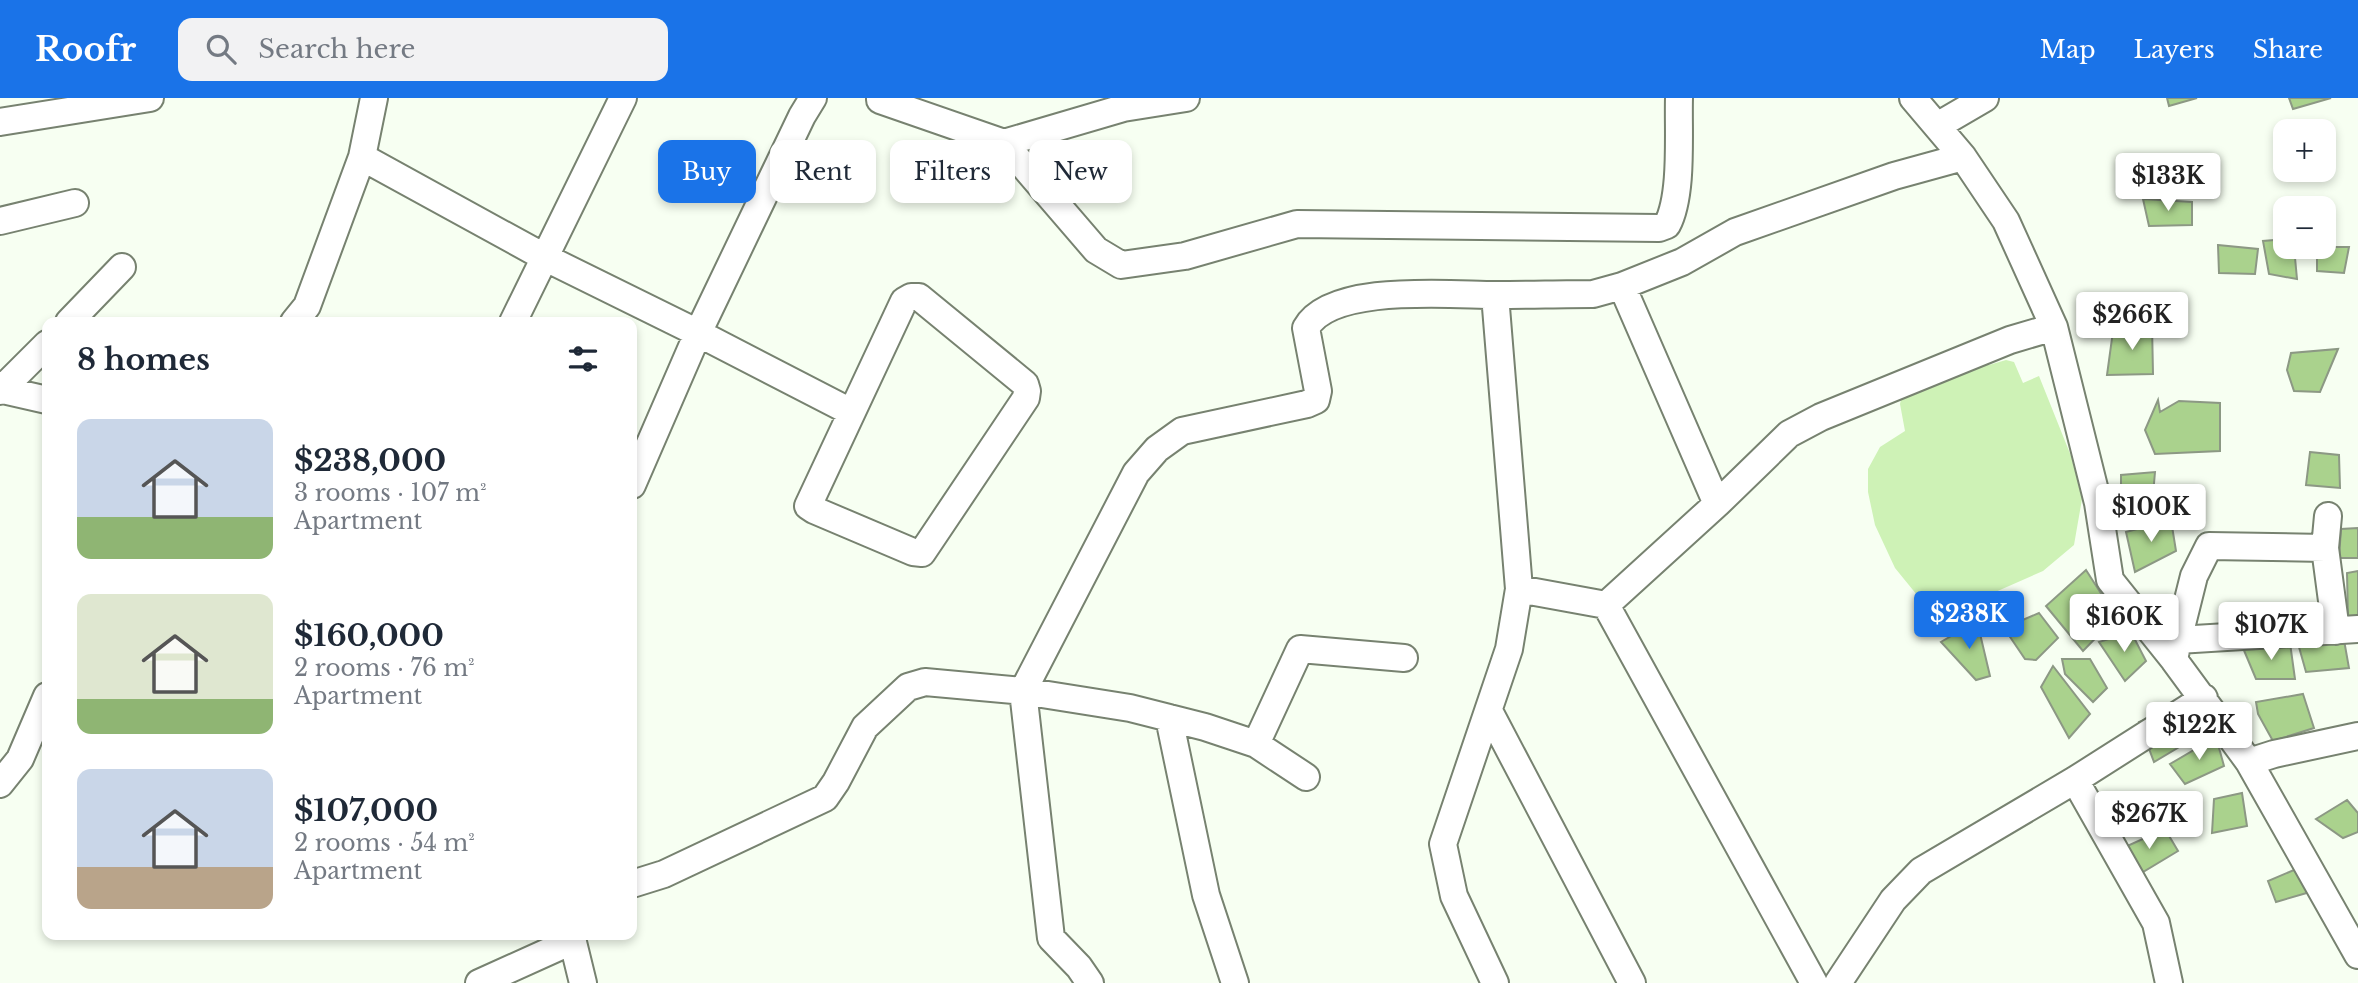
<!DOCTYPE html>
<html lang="en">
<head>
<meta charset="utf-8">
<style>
	:root { --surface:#fff; --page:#f2f2f3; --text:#1f2937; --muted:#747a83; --accent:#1a73e8 }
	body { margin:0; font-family:"Libre Baskerville",serif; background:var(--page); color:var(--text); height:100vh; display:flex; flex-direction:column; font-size:26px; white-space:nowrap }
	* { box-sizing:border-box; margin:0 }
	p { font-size:23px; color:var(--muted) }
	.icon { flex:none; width:38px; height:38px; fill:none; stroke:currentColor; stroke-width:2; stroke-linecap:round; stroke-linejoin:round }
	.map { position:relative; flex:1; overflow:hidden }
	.drawer { position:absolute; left:42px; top:219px; width:595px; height:623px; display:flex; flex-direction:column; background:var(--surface); border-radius:14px; box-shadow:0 4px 10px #0003 }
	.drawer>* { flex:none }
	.hud { position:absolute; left:658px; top:42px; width:665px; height:63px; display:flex; gap:14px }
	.fabs { position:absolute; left:2273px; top:21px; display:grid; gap:14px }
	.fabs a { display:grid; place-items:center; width:63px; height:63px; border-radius:14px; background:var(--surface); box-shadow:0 4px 10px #0003; font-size:35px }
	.price { position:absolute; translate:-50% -60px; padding:0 16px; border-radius:7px; background:#fff; color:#222; font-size:23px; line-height:46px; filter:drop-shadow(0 2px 4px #0008) }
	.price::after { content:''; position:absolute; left:50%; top:42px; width:21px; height:16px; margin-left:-10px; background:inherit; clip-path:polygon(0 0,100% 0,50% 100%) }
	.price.active { background:var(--accent); color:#fff }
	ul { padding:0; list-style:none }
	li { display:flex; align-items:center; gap:21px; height:175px; padding:0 35px }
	li span { display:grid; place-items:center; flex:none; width:196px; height:140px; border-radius:14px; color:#555 }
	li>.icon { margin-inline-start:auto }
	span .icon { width:84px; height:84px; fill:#fffc; stroke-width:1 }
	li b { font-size:30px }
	h2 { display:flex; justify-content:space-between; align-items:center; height:84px; padding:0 35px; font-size:30px }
	.chip { padding:0 24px; border-radius:14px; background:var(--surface); box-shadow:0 4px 10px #0003; font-size:24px; line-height:63px }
	.chip.active { background:var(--accent); color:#fff }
	header { display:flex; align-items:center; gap:42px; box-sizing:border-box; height:98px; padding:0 35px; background:var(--accent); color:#fff }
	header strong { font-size:33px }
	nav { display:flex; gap:38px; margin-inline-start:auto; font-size:24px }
	.search { width:490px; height:63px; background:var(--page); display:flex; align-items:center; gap:18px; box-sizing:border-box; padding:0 24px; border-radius:14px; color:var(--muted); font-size:26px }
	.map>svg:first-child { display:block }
	.green { fill:#cef2b6 }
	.building { fill:#aad28d; stroke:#8c9884; stroke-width:2 }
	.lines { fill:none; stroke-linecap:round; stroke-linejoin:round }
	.minor-casing { stroke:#778270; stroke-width:30 }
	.minor { stroke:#fff; stroke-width:26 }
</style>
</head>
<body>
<header>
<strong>Roofr</strong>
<div class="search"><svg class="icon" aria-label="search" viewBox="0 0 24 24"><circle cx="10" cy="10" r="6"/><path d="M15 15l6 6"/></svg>Search here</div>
<nav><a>Map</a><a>Layers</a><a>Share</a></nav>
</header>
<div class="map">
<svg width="2358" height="885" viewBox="0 0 2358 885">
	<rect width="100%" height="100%" fill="#f7fff2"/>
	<path class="green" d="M2006 262 2014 264 2023 285 2039 278 2071 358 2082 401 2074 447 2043 473 1959 510 1917 497 1895 470 1875 427 1868 394V371L1880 349 1905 333 1900 306 1903 293 1967 267H1989Z"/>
	<path class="building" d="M2167 0H2197L2169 8Z
		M2289 0H2331L2293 11Z
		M2189 66 2187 97 2140 90 2136 68Z
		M2143 101 2192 104V127L2149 128Z
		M2286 141V149H2294L2297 181 2269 176 2263 143Z
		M2218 147 2258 151 2255 176 2219 175Z
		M2317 149H2349L2344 175 2317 173Z
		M2152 227 2153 276 2107 277 2113 233Z
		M2338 251 2320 294 2294 293 2287 272 2291 255Z
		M2158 302 2160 314 2179 303 2220 305V353L2155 356 2145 332Z
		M2310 354 2339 357 2340 390 2306 387Z
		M2155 374 2151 419 2132 425 2121 391V377Z
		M2171 422 2176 453 2135 474 2126 434Z
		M2358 430V460H2339L2341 431Z
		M2086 472 2116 519 2083 553 2046 508Z
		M2358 473V520H2348L2347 475Z
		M2039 515 2058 540 2036 562 2025 561 2004 530Z
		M1977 523 1990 578 1976 582 1941 544Z
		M2131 534 2146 563 2125 583 2099 544Z
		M2297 542H2344L2349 570 2306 574Z
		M2290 545 2295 581H2256L2243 550Z
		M2062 561H2090L2107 590 2093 604 2065 576Z
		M2053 568 2090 616 2069 640 2041 589Z
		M2303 596 2314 630 2273 643 2258 616 2256 604Z
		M2191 602 2211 630 2154 664 2139 624Z
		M2216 639 2224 668 2185 686 2170 666Z
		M2242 695 2247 728 2212 735 2214 701Z
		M2347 702 2358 715V734L2343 740 2316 721Z
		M2165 731 2178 753 2143 774 2116 753Z
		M2301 769 2310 794 2276 804 2268 783Z"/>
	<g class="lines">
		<g class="minor-casing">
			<path id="minor" d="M880 0V2L1004 45 1123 10 1186 0
				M1913 0 1963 59 2006 123 2054 229 2098 405 2110 482 2174 562 2249 664 2358 857
				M0 24 150 0
				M1937 28 1985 0
				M1004 45 1096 152 1121 167 1185 158 1297 126 1659 130 1667 127C1683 97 1678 35 1679 0
				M362 59 546 160 698 235 851 314
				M0 123 75 105
				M1622 188 1717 406 1606 507 1814 885
				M911 199H919L1025 286 1027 293 1026 300 922 455 913 454 814 412 808 408 904 203Z
				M69 224 122 169
				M294 224 307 208 362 59 374 0
				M513 224 623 0
				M0 287 3 292 47 302
				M0 293 47 246
				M632 387 698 235 802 18 813 0
				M1717 406 1789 336 1821 319 2010 242 2054 229
				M2328 418 2325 450 2336 533
				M1519 491 1606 507
				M2178 542 2194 478 2209 448 2325 450
				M2175 557 2178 542 2358 531
				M1489 613 1632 885
				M1169 620 1206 797 1235 885
				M1256 646 1300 551 1404 560
				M2249 664 2274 656 2358 638
				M2075 682 2156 825 2169 885
				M0 686 20 661 47 598
				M632 786 664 776 825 700 836 684 865 629 908 589 925 584 1023 593 1136 375 1157 351 1182 333 1307 306 1316 302 1318 293 1306 230C1331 185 1451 197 1496 197 1529 197 1561 196 1593 196L1622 188 1682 164 1735 134 1894 78 1963 59
				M571 836 583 885
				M479 885 572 843
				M1090 885 1079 869 1051 840 1023 593 1130 610 1205 629 1256 646 1306 679
				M1495 885 1454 798 1443 746 1509 551 1519 491 1495 197
				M1838 885 1893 802 1921 773 2075 682 2204 600"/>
		</g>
		<use href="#minor" class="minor"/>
	</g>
</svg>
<div class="fabs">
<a>+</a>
<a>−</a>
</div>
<b class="price" style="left:2168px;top:115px">$133K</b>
<b class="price" style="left:2132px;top:254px">$266K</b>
<b class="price" style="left:2151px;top:446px">$100K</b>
<b class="price active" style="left:1969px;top:553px">$238K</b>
<b class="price" style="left:2124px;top:556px">$160K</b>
<b class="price" style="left:2271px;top:564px">$107K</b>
<b class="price" style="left:2199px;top:664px">$122K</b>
<b class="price" style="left:2149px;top:753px">$267K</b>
<div class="hud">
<a class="chip active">Buy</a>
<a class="chip">Rent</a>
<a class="chip">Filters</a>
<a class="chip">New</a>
</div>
<section class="drawer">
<h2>8 homes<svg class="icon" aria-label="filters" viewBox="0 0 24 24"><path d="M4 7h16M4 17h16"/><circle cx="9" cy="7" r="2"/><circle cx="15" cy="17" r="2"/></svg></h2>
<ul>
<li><span style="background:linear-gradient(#c9d6e8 70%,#8fb573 0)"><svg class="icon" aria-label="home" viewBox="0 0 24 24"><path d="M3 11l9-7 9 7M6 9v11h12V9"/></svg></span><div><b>$238,000</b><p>3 rooms · 107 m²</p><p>Apartment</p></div></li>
<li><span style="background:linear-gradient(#dfe7d0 75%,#8fb573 0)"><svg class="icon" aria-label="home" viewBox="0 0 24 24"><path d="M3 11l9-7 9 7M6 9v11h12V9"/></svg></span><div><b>$160,000</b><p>2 rooms · 76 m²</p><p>Apartment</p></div></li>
<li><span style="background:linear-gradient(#c9d6e8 70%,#b9a48a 0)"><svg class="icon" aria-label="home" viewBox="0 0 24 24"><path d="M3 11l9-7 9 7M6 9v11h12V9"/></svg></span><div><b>$107,000</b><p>2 rooms · 54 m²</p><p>Apartment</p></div></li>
</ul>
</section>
</div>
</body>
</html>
